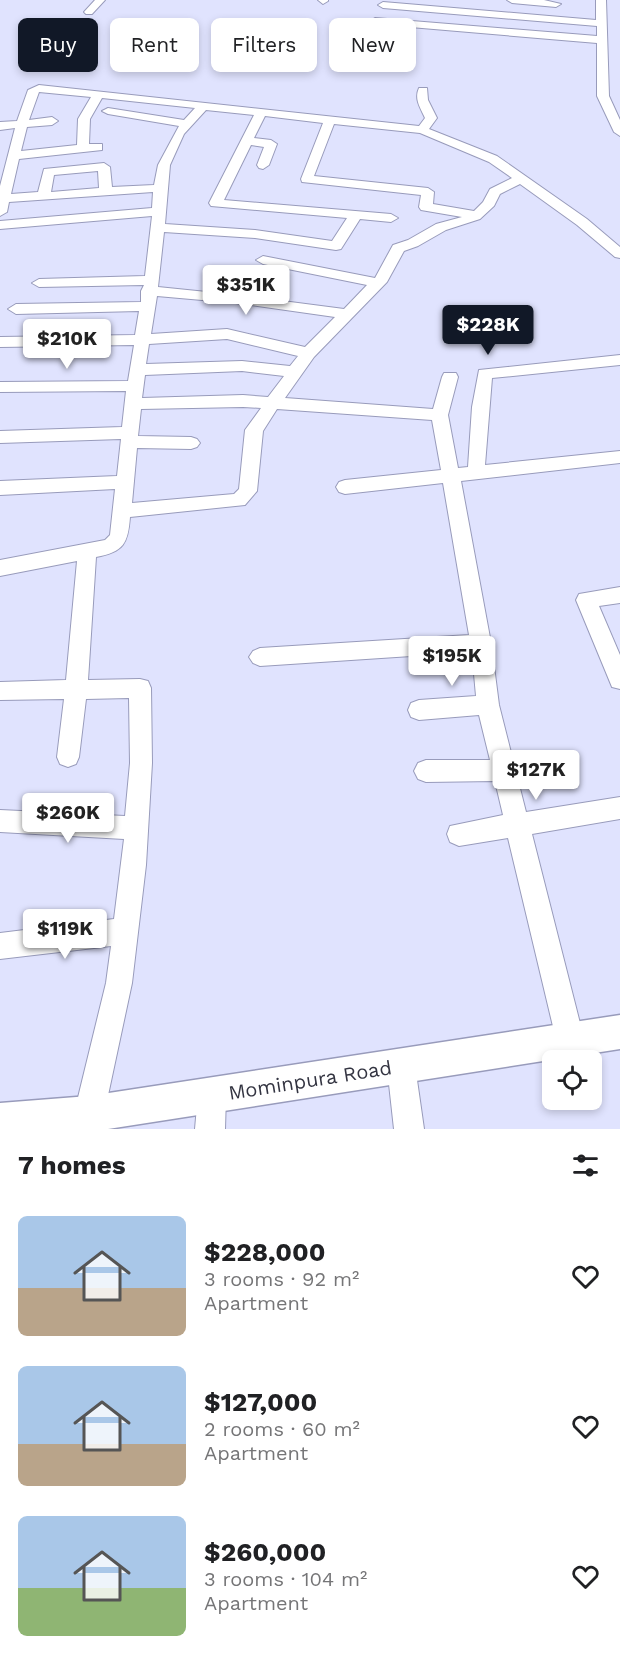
<!DOCTYPE html>
<html lang="en">
<head>
<meta charset="utf-8">
<style>
	:root { --surface:#fff; --page:#f2f2f2; --text:#202124; --muted:#757577; --accent:#111827 }
	body { margin:0; font-family:"Work Sans",sans-serif; background:var(--page); color:var(--text); height:100vh; display:flex; flex-direction:column; font-size:22px; white-space:nowrap }
	* { box-sizing:border-box; margin:0 }
	p { font-size:20px; color:var(--muted) }
	.icon { flex:none; width:33px; height:33px; fill:none; stroke:currentColor; stroke-width:2; stroke-linecap:round; stroke-linejoin:round }
	.map { position:relative; height:1129px; overflow:hidden }
	.sheet { display:flex; flex-direction:column; background:var(--surface); flex:1 }
	.sheet>* { flex:none }
	.guide { position:absolute; left:18px; top:18px; width:585px; height:54px; display:flex; gap:12px }
	.tools { position:absolute; left:542px; top:1050px; display:grid; gap:12px }
	.tools a { display:grid; place-items:center; width:60px; height:60px; border-radius:9px; background:var(--surface); box-shadow:0 3px 9px #0003; font-size:30px }
	.price { position:absolute; translate:-50% -51px; padding:0 14px; border-radius:6px; background:#fff; color:#222; font-size:20px; line-height:39px; filter:drop-shadow(0 2px 3px #0008) }
	.price::after { content:''; position:absolute; left:50%; top:36px; width:18px; height:14px; margin-left:-9px; background:inherit; clip-path:polygon(0 0,100% 0,50% 100%) }
	.price.active { background:var(--accent); color:#fff }
	ul { padding:0; list-style:none }
	li { display:flex; align-items:center; gap:18px; height:150px; padding:0 18px }
	li span { display:grid; place-items:center; flex:none; width:168px; height:120px; border-radius:9px; color:#555 }
	li>.icon { margin-inline-start:auto }
	span .icon { width:72px; height:72px; fill:#fffc; stroke-width:1 }
	li b { font-size:26px }
	h2 { display:flex; justify-content:space-between; align-items:center; height:72px; padding:0 18px; font-size:26px }
	.tag { padding:0 21px; border-radius:9px; background:var(--surface); box-shadow:0 3px 9px #0003; font-size:21px; line-height:54px }
	.tag.active { background:var(--accent); color:#fff }
	.map>svg:first-child { display:block }
	.lines { fill:none; stroke-linecap:round; stroke-linejoin:round }
	.minor-casing { stroke:#989bbb; stroke-width:2 }
	.major-casing { stroke:#989bbb; stroke-width:3 }
	.minor { fill:#fff; fill-rule:evenodd }
	.major { fill:#fff; fill-rule:evenodd }
	.labels { text-anchor:middle; stroke-width:6; stroke-linejoin:round; paint-order:stroke }
	.near-street-label { font-size:20px; fill:#333441; stroke:#fff }
</style>
</head>
<body>
<div class="map">
<svg width="620" height="1129" viewBox="0 0 620 1129">
	<rect width="100%" height="100%" fill="#e0e3fe"/>
	<g class="lines">
		<g class="minor-casing">
			<path id="minor" d="M95 0H105L92 14H86L84 12Z
				M318 0H328V1L323 4Z
				M507 0H544L561 4 556 7 512 3Z
				M596 0H606L609 96 620 120V136L614 132 597 96V43L375 24 370 21 375 18 597 36V26L383 8 378 5 383 2 596 20Z
				M39 85 419 126 425 118C420 107 414 99 419 88H427L428 100 437 118 429 129 497 156 587 219 620 247V258L615 257 577 225 520 184 500 194 494 206 480 219 446 230 418 246 404 251 387 282 314 357 285 398 433 409 442 377 444 373H456L458 377 448 415 458 468 468 467 472 407 479 370 620 355V365L492 378 485 465 620 451V463L461 481 491 643 499 705 526 812 620 797V819L532 834 584 1039 580 1049 570 1053 560 1049 556 1039 508 838 459 846 450 842 447 834 450 826 503 815 495 781 426 782 418 779 414 771 418 763 426 760H490L479 715 419 720 411 717 408 710 411 703 419 700 476 696 472 652 260 666 253 663 249 657 253 651 260 648 469 635 443 483 345 494 339 492 336 487 339 482 345 480 441 470 432 420 277 409 263 431 257 491 245 505 130 517C128 543 124 552 96 557L88 680 140 679 148 681 151 688 152 763 146 865 132 983 104 1114 99 1124 89 1129 79 1124 74 1114 106 983 111 946 0 959V933L114 919 124 839 0 832V810L125 816 130 763 129 698 86 699 79 757 76 764 68 767 60 764 57 757 64 699 0 700V682L66 680 77 561 0 576V560L105 540 110 535 115 489 0 495V481L117 476 121 439 0 443V431L122 427 126 391 0 392V382L128 381 134 345 0 347V337L135 335 139 311 16 314 8 309 16 304 141 302V291L144 285 39 287 32 283 39 279 145 276 152 216 0 229V221L152 208 153 192 9 202 7 212 0 216V186L15 128 0 130V122L17 121 28 90ZM39 92 91 97 78 119 77 145 21 151 27 127 52 125 58 121 52 117 29 120ZM102 98 195 108 184 120 108 108 102 111 108 114 179 126 158 165 154 185 112 187 110 167 104 163 44 169 38 192 11 194 19 159 102 150V144H89L90 119ZM206 110 254 115 209 203 211 206 347 218 332 241 255 230 165 224 170 165 184 134ZM265 116 323 123 301 179 302 182 421 195 419 207 421 210 462 217 436 224 408 240 393 245 375 278 263 256 256 260 263 264 367 285 344 309 236 295 158 287 164 232 255 238 336 250 341 249 360 219 391 222 398 218 391 214 224 200 251 145 264 147 257 165 259 168 263 169 269 165 277 144 271 140 254 138ZM334 124 420 133 489 162 512 178 490 189 483 202 474 211 433 204 434 192 428 188 314 176ZM98 171 99 188 51 192 54 175ZM157 296 236 303 335 317 305 347 227 329 151 334ZM227 339 298 356 290 366 242 361 146 364 149 344ZM242 371 284 376 268 397 243 395 142 398 145 375ZM243 407 261 408 245 430 239 489 234 494 132 503 137 448 191 449 197 447 200 443 197 439 191 437 138 436 141 409Z
				M620 587V603L599 606 620 655V689L612 687 576 600 579 594Z
				M401 1052 411 1056 415 1066 424 1129H394L387 1066 391 1056Z
				M212 1081 222 1085 226 1095 225 1129H195L198 1095 202 1085Z"/>
		</g>
		<g class="major-casing">
			<path id="major" d="M620 1015V1049L108 1129H0V1103L89 1096Z"/>
		</g>
		<use href="#minor" class="minor"/>
		<use href="#major" class="major"/>
	</g>
	<g class="labels">
		<g class="near-street-label">
			<text transform="translate(310 1080) rotate(-9)" y="7">Mominpura Road</text>
		</g>
	</g>
</svg>
<div class="tools">
<a><svg class="icon" aria-label="locate" viewBox="0 0 24 24"><circle cx="12" cy="12" r="6"/><path d="M12 2v4M12 18v4M2 12h4M18 12h4"/></svg></a>
</div>
<b class="price" style="left:246px;top:316px">$351K</b>
<b class="price active" style="left:488px;top:356px">$228K</b>
<b class="price" style="left:67px;top:370px">$210K</b>
<b class="price" style="left:452px;top:687px">$195K</b>
<b class="price" style="left:536px;top:801px">$127K</b>
<b class="price" style="left:68px;top:844px">$260K</b>
<b class="price" style="left:65px;top:960px">$119K</b>
<div class="guide">
<a class="tag active">Buy</a>
<a class="tag">Rent</a>
<a class="tag">Filters</a>
<a class="tag">New</a>
</div>
</div>
<section class="sheet">
<h2>7 homes<svg class="icon" aria-label="filters" viewBox="0 0 24 24"><path d="M4 7h16M4 17h16"/><circle cx="9" cy="7" r="2"/><circle cx="15" cy="17" r="2"/></svg></h2>
<ul>
<li><span style="background:linear-gradient(#a9c7e8 60%,#b9a48a 0)"><svg class="icon" aria-label="home" viewBox="0 0 24 24"><path d="M3 11l9-7 9 7M6 9v11h12V9"/></svg></span><div><b>$228,000</b><p>3 rooms · 92 m²</p><p>Apartment</p></div><svg class="icon" aria-label="heart" viewBox="0 0 24 24"><path d="M12 20l-8-8c-3-5 5-10 8-4 3-6 11-1 8 4z"/></svg></li>
<li><span style="background:linear-gradient(#a9c7e8 65%,#b9a48a 0)"><svg class="icon" aria-label="home" viewBox="0 0 24 24"><path d="M3 11l9-7 9 7M6 9v11h12V9"/></svg></span><div><b>$127,000</b><p>2 rooms · 60 m²</p><p>Apartment</p></div><svg class="icon" aria-label="heart" viewBox="0 0 24 24"><path d="M12 20l-8-8c-3-5 5-10 8-4 3-6 11-1 8 4z"/></svg></li>
<li><span style="background:linear-gradient(#a9c7e8 60%,#8fb573 0)"><svg class="icon" aria-label="home" viewBox="0 0 24 24"><path d="M3 11l9-7 9 7M6 9v11h12V9"/></svg></span><div><b>$260,000</b><p>3 rooms · 104 m²</p><p>Apartment</p></div><svg class="icon" aria-label="heart" viewBox="0 0 24 24"><path d="M12 20l-8-8c-3-5 5-10 8-4 3-6 11-1 8 4z"/></svg></li>
</ul>
</section>
</body>
</html>
